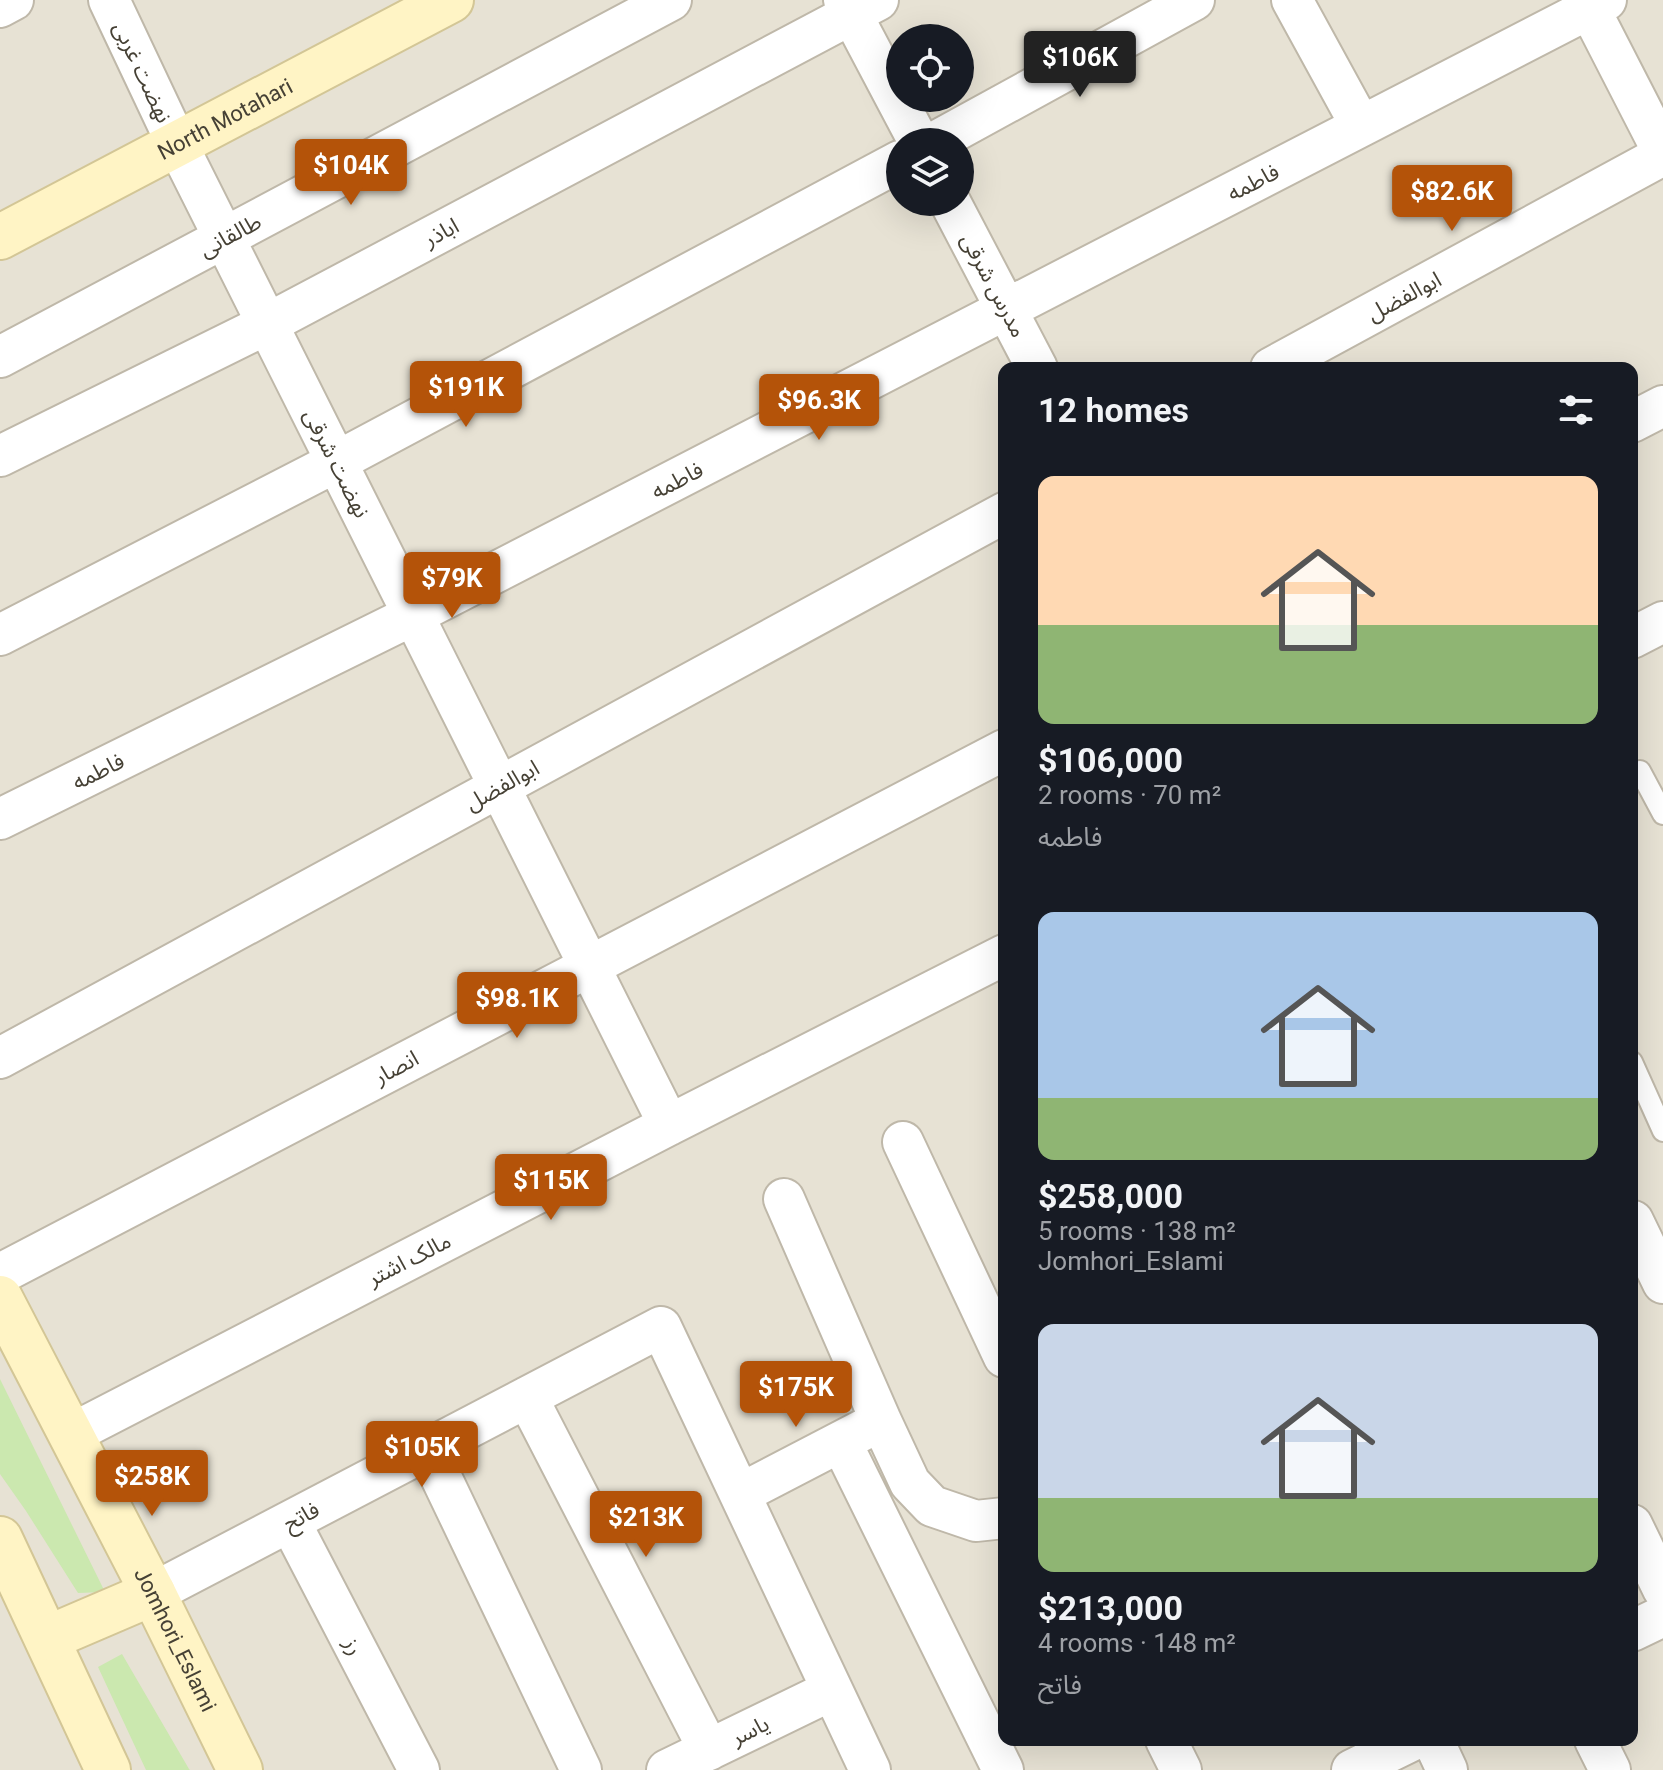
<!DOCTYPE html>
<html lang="en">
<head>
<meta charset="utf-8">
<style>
	:root { --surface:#171b24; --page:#20242c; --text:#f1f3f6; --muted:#9ea1a6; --accent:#b45309 }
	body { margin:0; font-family:Roboto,"Noto Sans Arabic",sans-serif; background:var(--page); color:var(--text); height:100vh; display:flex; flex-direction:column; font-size:30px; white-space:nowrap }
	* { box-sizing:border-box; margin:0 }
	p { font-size:26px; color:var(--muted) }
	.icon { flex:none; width:44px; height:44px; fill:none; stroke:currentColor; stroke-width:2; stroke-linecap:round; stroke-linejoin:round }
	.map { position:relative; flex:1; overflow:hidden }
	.panel { position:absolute; left:998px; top:362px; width:640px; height:1384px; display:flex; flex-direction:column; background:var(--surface); border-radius:16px; box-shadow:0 8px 32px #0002 }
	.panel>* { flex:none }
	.tools { position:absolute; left:886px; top:24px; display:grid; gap:16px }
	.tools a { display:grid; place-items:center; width:88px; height:88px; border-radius:50%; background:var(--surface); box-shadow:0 8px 32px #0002; font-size:40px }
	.price { position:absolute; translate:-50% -68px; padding:0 18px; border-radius:8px; background:var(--accent); color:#fff; font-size:26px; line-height:52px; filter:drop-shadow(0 2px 4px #0008) }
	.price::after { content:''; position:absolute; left:50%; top:48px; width:24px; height:18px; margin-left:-12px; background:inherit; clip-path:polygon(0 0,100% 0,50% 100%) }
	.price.active { background:#222; color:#fff }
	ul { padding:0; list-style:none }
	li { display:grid; align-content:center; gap:16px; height:424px; padding:0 40px }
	li span { display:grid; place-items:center; height:248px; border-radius:16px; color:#555 }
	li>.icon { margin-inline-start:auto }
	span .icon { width:144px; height:144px; fill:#fffc; stroke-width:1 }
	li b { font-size:34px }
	h2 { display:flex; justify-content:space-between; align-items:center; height:96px; padding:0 40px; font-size:34px }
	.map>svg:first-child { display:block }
	.residential { fill:#e7e2d4; fill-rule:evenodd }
	.green { fill:#cbe8af }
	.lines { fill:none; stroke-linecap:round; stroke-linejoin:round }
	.lane-casing { stroke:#bfb8a9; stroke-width:24 }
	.street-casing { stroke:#bfb8a9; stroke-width:44 }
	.secondary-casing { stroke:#d3c696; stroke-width:48 }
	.lane { stroke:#fff; stroke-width:20 }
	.street { stroke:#fff; stroke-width:40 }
	.secondary { stroke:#fff4c5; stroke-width:44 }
	.labels { text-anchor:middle; stroke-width:8; stroke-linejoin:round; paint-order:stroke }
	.street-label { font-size:22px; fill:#464135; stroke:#fff }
</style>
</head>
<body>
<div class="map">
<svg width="1663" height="1770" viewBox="0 0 1663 1770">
	<rect width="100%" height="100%" fill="#f3f0e6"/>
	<path class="residential" d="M0 0H1663V1770H0ZM900 38H960V98H900ZM900 142H960V202H900ZM1004 368H1632V1740H1004Z"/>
	<path class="green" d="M0 1379 105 1592 78 1593 26 1511 0 1474Z
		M122 1654 189 1769 190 1770H146L98 1667Z"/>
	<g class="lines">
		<g class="lane-casing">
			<path id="lane" d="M1640 771 1663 814
				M1632 1062 1663 1131"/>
		</g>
		<g class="street-casing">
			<path id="street" d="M109 0 177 144 669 1125
				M844 0 919 142
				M1292 0 1361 126
				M1585 0 1663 152
				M0 7 13 0
				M935 142 1194 0
				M950 202 1037 368
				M0 357 671 0
				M1271 368 1663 155
				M1632 422 1663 406
				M0 456 267 324 878 0
				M0 635 336 462 900 161
				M1632 638 1663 622
				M0 819 413 615 1606 0
				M0 1058 1004 513
				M903 1142 1004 1357
				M784 1199 881 1421 910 1483 932 1506 976 1521 1004 1518
				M1633 1221 1663 1283
				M0 1274 1004 750
				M527 1397 709 1750
				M71 1434 669 1125 1004 955
				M841 1442 1003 1770
				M428 1450 581 1770
				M740 1494 863 1430
				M290 1522 419 1770
				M1632 1525 1663 1589
				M153 1593 661 1327 870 1770
				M1632 1631 1663 1616
				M1166 1740 1181 1770
				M1433 1740 1447 1770
				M1595 1740 1610 1770
				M667 1770 832 1690
				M1352 1770 1413 1740"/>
		</g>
		<g class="secondary-casing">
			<g id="secondary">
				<path id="s1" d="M0 237 451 0"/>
				<path id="s2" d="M0 1298 153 1593 240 1770"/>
				<path d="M0 1539 108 1770"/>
				<path d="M48 1638 153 1593"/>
			</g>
		</g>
		<use href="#lane" class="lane"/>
		<use href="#street" class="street"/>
		<use href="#secondary" class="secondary"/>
	</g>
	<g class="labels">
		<g class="street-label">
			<text transform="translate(143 72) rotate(65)" y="8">نهضت غربی</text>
			<text dy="8" stroke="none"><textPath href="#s1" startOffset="254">North Motahari</textPath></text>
			<text transform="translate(1253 182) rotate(-27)" y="8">فاطمه</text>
			<text transform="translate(441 232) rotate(-28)" y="8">اباذر</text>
			<text transform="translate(230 235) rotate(-28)" y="8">طالقانی</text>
			<text transform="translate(994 285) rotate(62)" y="8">مدرس شرقی</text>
			<text transform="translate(1404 296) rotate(-28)" y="8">ابوالفضل</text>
			<text transform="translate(337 463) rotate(63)" y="8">نهضت شرقی</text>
			<text transform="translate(677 480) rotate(-27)" y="8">فاطمه</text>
			<text transform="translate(98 771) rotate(-26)" y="8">فاطمه</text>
			<text transform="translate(502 785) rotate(-29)" y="8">ابوالفضل</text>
			<text transform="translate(396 1067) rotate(-28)" y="8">انصار</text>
			<text transform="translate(409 1259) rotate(-27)" y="8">مالک اشتر</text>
			<text transform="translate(301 1516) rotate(-28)" y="8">فاتح</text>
			<text dy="8" stroke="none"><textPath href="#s2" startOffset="384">Jomhori_Eslami</textPath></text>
			<text transform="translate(354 1646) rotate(63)" y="8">رز</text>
			<text transform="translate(750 1730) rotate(-26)" y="8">یاسر</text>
		</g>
	</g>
</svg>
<div class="tools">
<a><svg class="icon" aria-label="locate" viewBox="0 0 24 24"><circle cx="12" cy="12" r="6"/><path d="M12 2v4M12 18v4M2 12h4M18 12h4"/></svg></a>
<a><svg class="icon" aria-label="layers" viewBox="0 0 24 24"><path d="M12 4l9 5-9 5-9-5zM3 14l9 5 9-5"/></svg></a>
</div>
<b class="price active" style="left:1080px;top:99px">$106K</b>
<b class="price" style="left:351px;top:207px">$104K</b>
<b class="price" style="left:1452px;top:233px">$82.6K</b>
<b class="price" style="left:466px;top:429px">$191K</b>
<b class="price" style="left:819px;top:442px">$96.3K</b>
<b class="price" style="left:452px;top:620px">$79K</b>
<b class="price" style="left:517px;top:1040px">$98.1K</b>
<b class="price" style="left:551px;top:1222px">$115K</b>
<b class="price" style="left:796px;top:1429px">$175K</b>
<b class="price" style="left:422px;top:1489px">$105K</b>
<b class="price" style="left:152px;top:1518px">$258K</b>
<b class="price" style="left:646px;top:1559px">$213K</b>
<section class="panel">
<h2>12 homes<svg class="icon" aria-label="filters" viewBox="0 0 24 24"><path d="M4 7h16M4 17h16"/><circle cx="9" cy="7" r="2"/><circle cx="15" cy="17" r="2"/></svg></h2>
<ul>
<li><span style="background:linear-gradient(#ffd9b3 60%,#8fb573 0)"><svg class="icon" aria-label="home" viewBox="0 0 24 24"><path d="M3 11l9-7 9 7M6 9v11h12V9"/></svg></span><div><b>$106,000</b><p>2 rooms · 70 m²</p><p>فاطمه</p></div></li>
<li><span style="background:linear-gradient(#a9c7e8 75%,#8fb573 0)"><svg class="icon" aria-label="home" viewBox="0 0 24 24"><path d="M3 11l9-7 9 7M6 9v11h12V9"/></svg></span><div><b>$258,000</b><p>5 rooms · 138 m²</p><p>Jomhori_Eslami</p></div></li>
<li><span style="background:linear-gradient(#c9d6e8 70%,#8fb573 0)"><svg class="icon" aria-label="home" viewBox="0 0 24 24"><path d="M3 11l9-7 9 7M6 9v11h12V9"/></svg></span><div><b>$213,000</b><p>4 rooms · 148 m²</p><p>فاتح</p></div></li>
</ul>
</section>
</div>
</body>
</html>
